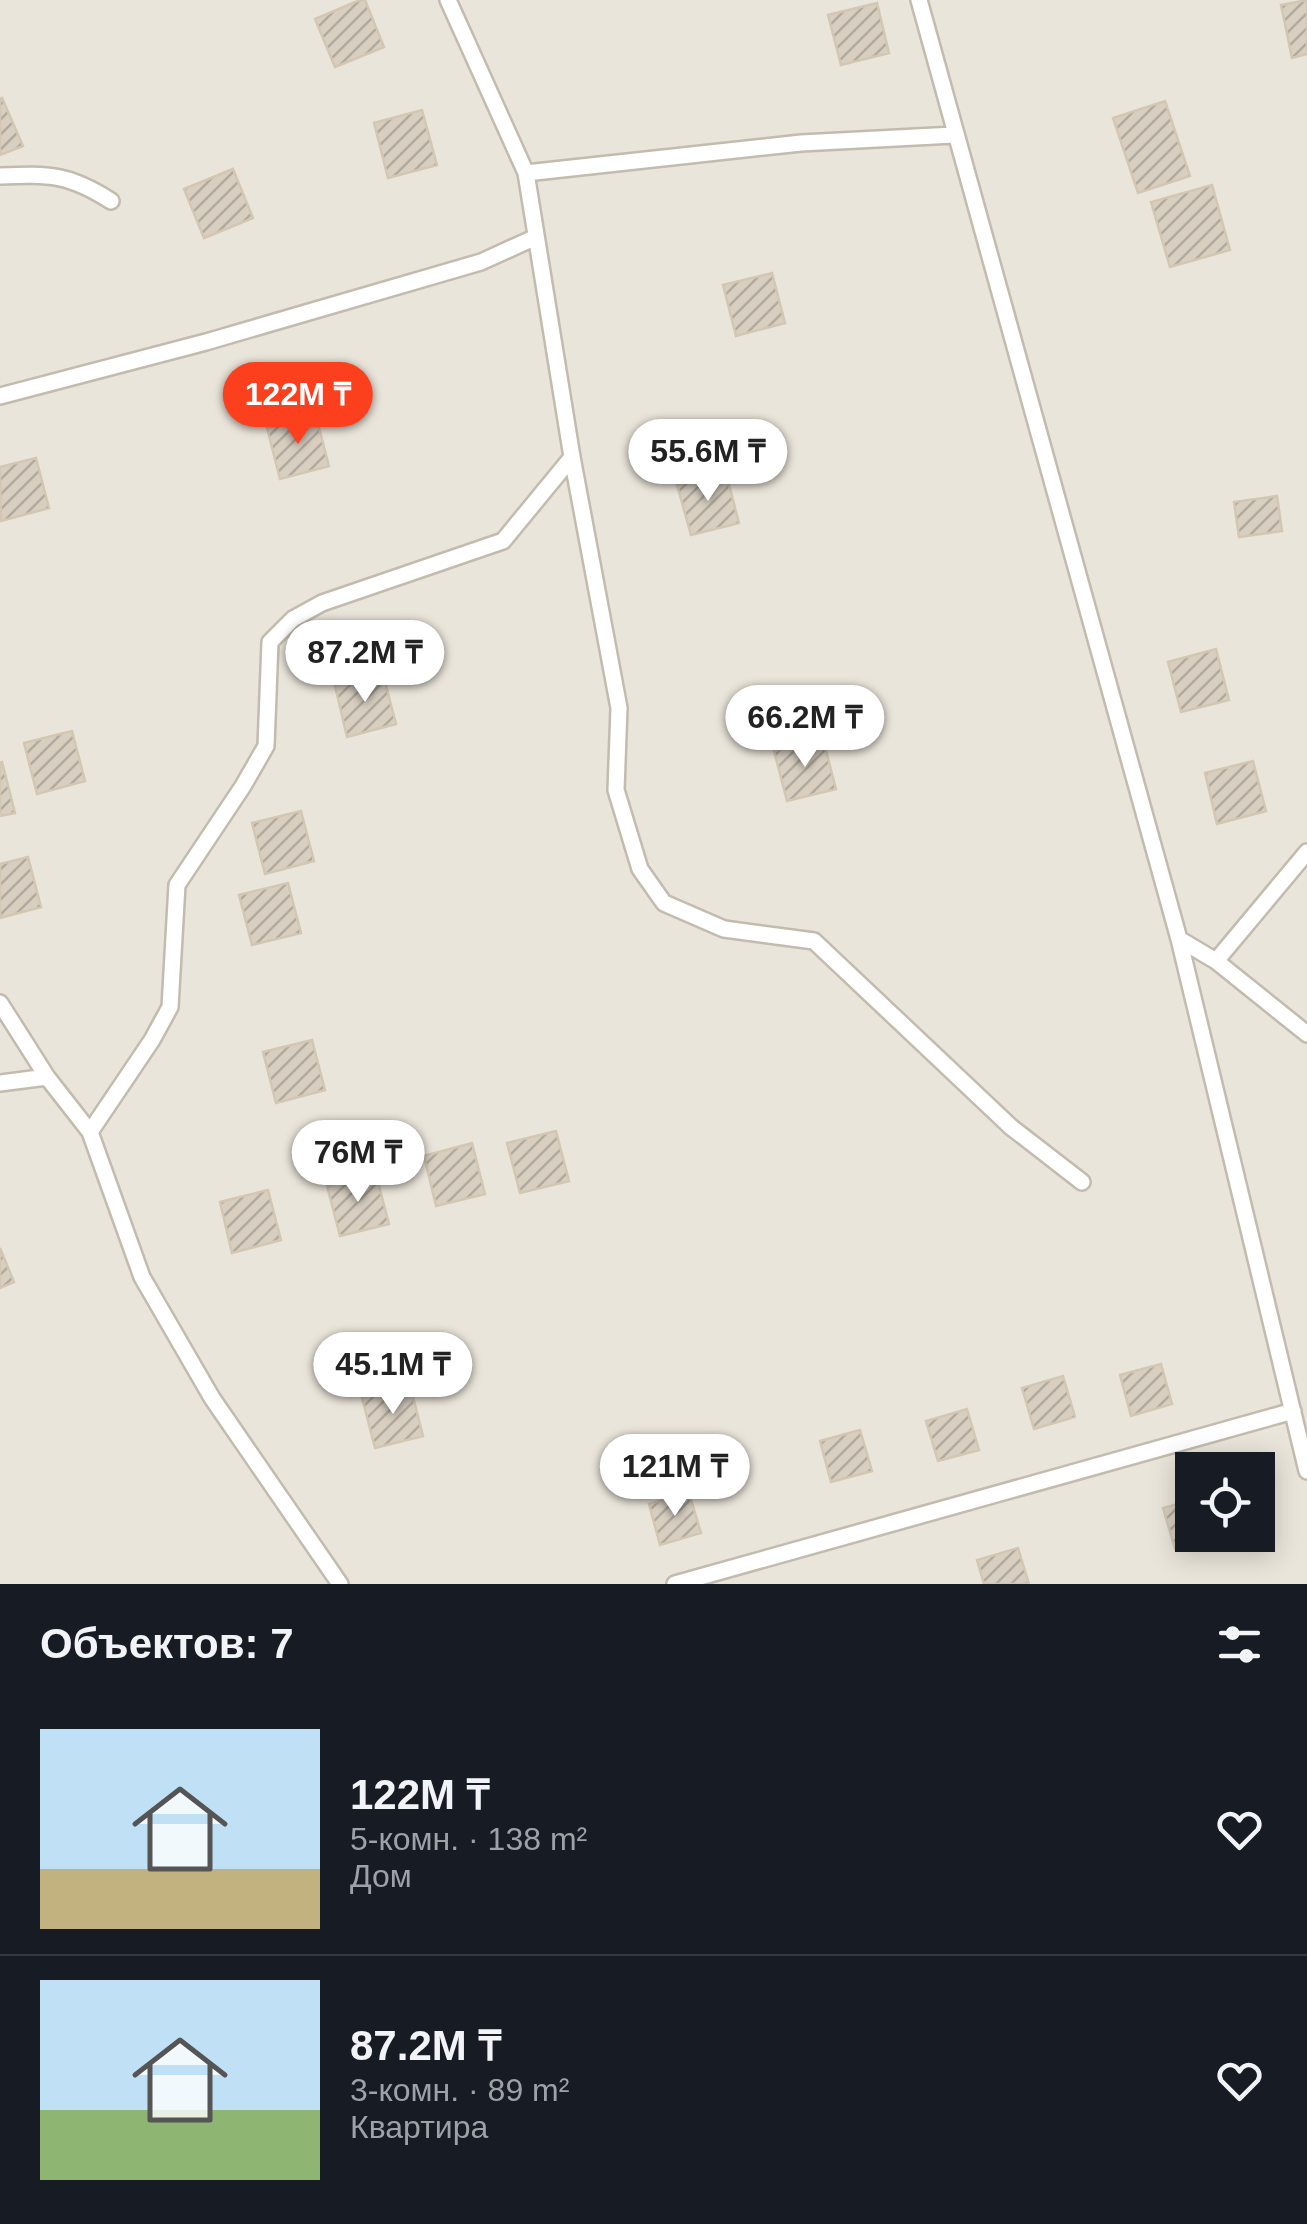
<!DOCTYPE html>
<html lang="ru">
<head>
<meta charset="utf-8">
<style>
	:root { --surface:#171b24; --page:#20242c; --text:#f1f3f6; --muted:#9ea1a6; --line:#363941; --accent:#fc3f1d }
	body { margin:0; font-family:Arial,sans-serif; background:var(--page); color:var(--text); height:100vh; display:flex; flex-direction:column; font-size:38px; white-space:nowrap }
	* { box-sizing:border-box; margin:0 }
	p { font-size:32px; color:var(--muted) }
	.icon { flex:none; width:55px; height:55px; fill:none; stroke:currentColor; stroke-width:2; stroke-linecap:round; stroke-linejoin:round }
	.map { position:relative; height:1584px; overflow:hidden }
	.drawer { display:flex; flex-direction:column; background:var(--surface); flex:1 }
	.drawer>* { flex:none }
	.fabs { position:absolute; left:1175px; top:1452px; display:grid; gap:20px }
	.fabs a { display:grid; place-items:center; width:100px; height:100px; border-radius:0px; background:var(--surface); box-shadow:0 5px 25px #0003; font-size:50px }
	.price { position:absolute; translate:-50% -85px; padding:0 22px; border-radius:35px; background:#fff; color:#222; font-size:32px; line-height:65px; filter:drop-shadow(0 2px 5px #0008) }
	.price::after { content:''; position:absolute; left:50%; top:60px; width:30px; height:22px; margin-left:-15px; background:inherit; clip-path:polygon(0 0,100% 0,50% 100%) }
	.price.active { background:var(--accent); color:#fff }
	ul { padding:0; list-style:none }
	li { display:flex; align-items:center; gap:30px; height:250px; padding:0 40px }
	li+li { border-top:2px solid var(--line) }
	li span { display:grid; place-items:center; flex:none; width:280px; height:200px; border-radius:0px; color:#555 }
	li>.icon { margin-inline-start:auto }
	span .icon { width:120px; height:120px; fill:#fffc; stroke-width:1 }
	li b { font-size:42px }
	h2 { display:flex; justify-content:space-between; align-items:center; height:120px; padding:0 40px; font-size:42px }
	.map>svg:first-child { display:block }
	.residential { fill:#eae5da; fill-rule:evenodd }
	.building { fill:url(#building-hatch); stroke:#d3c7b4; stroke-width:2.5 }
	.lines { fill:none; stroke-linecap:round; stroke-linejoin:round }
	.service-casing { stroke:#c2bbae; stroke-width:20 }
	.service { stroke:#fff; stroke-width:15 }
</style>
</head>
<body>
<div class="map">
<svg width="1307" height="1584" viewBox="0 0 1307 1584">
	<defs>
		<pattern id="building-hatch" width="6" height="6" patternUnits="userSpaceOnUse" patternTransform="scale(2.5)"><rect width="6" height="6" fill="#d8cfc1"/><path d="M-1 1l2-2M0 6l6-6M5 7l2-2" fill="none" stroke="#b1aa9e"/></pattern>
	</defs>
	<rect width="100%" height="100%" fill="#f6f3ec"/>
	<path class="residential" d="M0 0H1307V1584H0ZM1192 1470H1258V1535H1192Z"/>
	<path class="building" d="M360 0H365L384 47 335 67 315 19Z
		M1307 0V54L1292 58 1281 5Z
		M877 3 889 53 841 65 828 15Z
		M2 98 23 146 0 155V99Z
		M1165 101 1190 176 1138 193 1113 118Z
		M422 110 437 165 388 178 374 123Z
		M233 169 253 218 204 238 184 189Z
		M1212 185 1230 250 1170 267 1151 202Z
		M772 273 785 323 736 336 723 285Z
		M316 416 329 466 280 479 267 428Z
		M36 458 49 508 1 521 0 467Z
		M726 473 739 523 691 535 677 485Z
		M1277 496 1282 531 1239 537 1234 502Z
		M1216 649 1229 700 1181 712 1168 662Z
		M383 674 396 724 347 737 335 686Z
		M72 731 85 781 37 794 24 743Z
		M823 739 836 789 787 801 774 751Z
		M1253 761 1266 811 1217 824 1205 773Z
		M2 762 15 813 0 816V763Z
		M301 811 314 861 265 874 252 823Z
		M28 857 41 907 0 918V864Z
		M288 883 301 933 252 945 239 895Z
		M312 1040 325 1090 276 1103 263 1052Z
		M556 1131 569 1181 520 1193 507 1143Z
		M472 1143 485 1194 436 1206 424 1156Z
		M376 1174 389 1224 340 1236 327 1186Z
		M268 1190 281 1240 232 1253 220 1202Z
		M0 1248 14 1282 0 1288Z
		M1161 1364 1172 1404 1131 1416 1120 1375Z
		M1063 1376 1075 1417 1034 1429 1022 1388Z
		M410 1385 423 1436 375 1448 362 1398Z
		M967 1409 979 1450 938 1461 926 1421Z
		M860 1430 872 1471 831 1482 820 1441Z
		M689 1493 701 1533 660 1545 649 1504Z
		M1192 1500V1535L1216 1537 1175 1549 1163 1508Z
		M1018 1548 1029 1584H984L977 1560Z"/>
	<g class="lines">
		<g class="service-casing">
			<path id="service" d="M448 0 526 173
				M919 0 1179 939 1307 1471
				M954 135 801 143 526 173 572 457 619 708 616 790 640 869 664 903 724 929 814 941 1011 1127 1082 1182
				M0 176C50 174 69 174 111 201
				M0 396 206 342 481 262 536 237
				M1179 939 1216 961 1307 1034
				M1216 961 1307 852
				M0 1003 47 1077 0 1083
				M47 1077 90 1132 142 1277 212 1398 340 1584
				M90 1132 152 1040 170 1007 177 885 243 786 266 746 270 642 293 619 322 603 503 541 572 457
				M675 1584 1293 1411"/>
		</g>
		<use href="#service" class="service"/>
	</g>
</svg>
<div class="fabs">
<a><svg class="icon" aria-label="locate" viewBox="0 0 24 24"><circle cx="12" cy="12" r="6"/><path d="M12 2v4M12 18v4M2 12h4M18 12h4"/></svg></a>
</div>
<b class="price active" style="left:298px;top:447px">122M ₸</b>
<b class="price" style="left:708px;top:504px">55.6M ₸</b>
<b class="price" style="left:365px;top:705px">87.2M ₸</b>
<b class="price" style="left:805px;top:770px">66.2M ₸</b>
<b class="price" style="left:358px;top:1205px">76M ₸</b>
<b class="price" style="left:393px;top:1417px">45.1M ₸</b>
<b class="price" style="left:675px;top:1519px">121M ₸</b>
</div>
<section class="drawer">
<h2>Объектов: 7<svg class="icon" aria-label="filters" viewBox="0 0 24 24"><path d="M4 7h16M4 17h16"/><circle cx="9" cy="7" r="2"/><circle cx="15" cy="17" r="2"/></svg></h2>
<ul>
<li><span style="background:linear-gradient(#bfe0f5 70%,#c2b280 0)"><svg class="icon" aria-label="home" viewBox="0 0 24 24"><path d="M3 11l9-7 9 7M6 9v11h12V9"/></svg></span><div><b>122M ₸</b><p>5-комн. · 138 m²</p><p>Дом</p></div><svg class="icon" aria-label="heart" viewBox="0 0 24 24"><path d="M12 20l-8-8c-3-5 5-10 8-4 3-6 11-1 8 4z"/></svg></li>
<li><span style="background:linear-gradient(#bfe0f5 65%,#8fb573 0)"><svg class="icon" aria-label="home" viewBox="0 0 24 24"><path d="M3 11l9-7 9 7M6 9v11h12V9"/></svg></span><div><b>87.2M ₸</b><p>3-комн. · 89 m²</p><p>Квартира</p></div><svg class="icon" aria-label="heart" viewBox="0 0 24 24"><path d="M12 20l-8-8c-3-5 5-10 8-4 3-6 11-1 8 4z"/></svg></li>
</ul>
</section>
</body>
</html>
